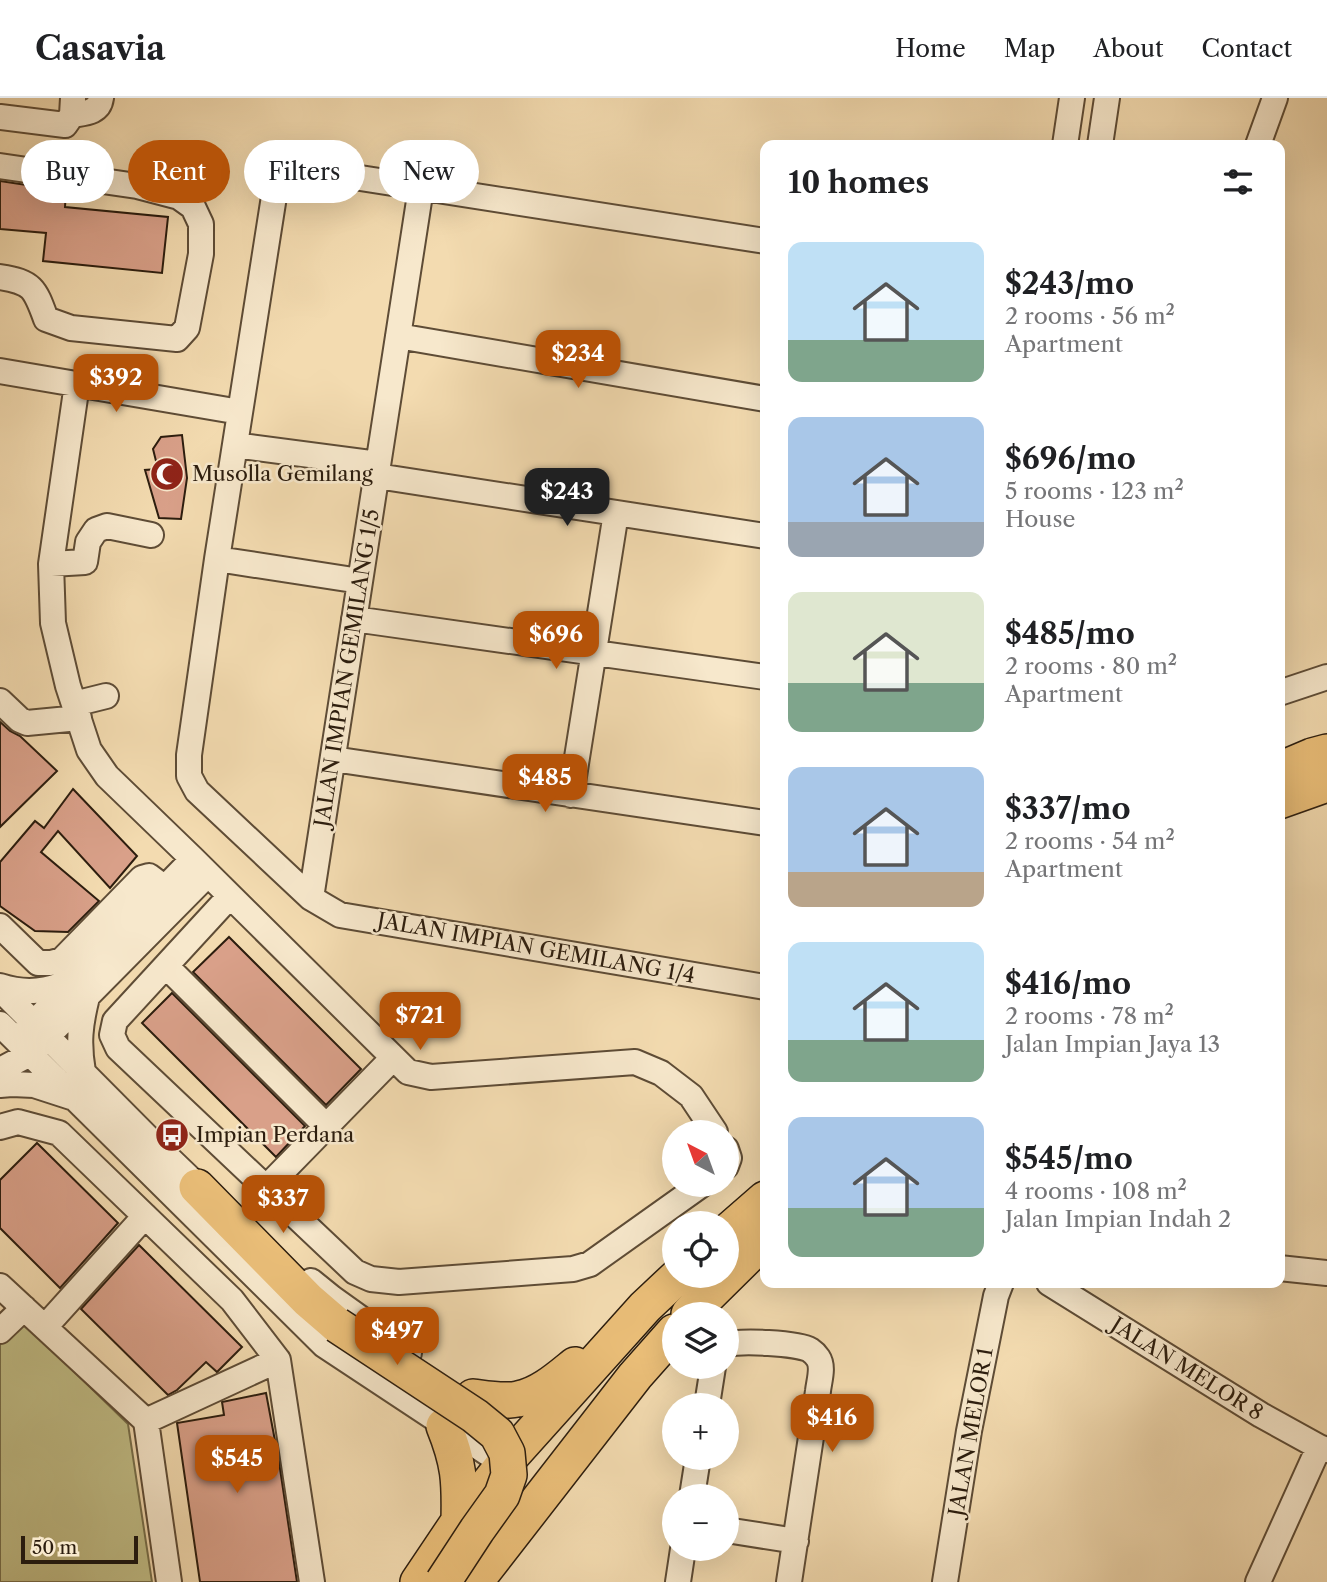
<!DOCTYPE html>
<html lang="en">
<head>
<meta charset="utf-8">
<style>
	:root { --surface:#fff; --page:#f2f2f2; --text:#202124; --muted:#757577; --line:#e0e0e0; --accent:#b45309 }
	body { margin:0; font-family:"Libre Caslon Text",serif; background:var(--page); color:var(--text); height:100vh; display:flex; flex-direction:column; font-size:26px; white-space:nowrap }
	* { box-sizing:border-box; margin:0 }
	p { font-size:23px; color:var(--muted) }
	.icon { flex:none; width:38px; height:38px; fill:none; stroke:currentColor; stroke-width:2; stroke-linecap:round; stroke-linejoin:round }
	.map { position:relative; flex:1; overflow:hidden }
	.details { position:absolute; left:760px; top:42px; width:525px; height:1148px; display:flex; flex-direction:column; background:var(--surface); border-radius:14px; box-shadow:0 7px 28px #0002 }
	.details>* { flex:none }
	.banner { position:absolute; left:21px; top:42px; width:634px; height:63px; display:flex; gap:14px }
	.needle { width:46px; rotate:319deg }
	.controls { position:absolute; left:662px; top:1022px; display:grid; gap:14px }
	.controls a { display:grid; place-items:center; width:77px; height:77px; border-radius:50%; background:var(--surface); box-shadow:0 7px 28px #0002; font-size:35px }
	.scale { position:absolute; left:21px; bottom:18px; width:117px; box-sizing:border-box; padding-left:7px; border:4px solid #2c1d0e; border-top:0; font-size:19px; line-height:24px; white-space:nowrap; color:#2c1d0e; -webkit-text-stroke:5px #f7e8cc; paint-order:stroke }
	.price { position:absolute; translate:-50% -60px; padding:0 16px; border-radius:14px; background:var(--accent); color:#fff; font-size:23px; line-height:46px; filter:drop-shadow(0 2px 4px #0008) }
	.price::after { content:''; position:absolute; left:50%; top:42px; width:21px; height:16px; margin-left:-10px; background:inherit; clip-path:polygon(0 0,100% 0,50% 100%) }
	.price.on { background:#222; color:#fff }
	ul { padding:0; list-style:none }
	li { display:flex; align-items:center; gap:21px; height:175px; padding:0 28px }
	li span { display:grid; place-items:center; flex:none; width:196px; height:140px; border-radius:14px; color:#555 }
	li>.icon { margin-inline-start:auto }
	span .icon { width:84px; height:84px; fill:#fffc; stroke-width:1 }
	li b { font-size:30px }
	h2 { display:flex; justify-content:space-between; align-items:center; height:84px; padding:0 28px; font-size:30px }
	.pill { padding:0 24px; border-radius:32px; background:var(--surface); box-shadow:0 7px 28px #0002; font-size:24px; line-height:63px }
	.pill.on { background:var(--accent); color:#fff }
	header { display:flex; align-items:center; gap:42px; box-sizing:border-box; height:98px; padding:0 35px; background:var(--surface); border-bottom:2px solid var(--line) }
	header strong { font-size:33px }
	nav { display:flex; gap:38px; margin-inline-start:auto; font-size:24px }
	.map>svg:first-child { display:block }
	.green { fill:#c1be87; stroke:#766e4a; stroke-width:2 }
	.building { fill:#d9a089; stroke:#2c1d0e; stroke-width:2 }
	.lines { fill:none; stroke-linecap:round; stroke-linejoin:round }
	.minor-casing { stroke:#5e4c36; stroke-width:28 }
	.highway-casing { stroke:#2c1d0e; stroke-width:38 }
	.minor { stroke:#f7e8cc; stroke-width:24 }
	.highway { stroke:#eabe78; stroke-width:35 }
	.highway-bridge-casing { stroke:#2c1d0e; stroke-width:38; stroke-linecap:butt }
	.highway-bridge { stroke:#eabe78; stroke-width:35 }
	.labels { text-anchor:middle; stroke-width:5; stroke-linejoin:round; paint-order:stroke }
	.poi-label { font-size:21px; fill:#2c1d0e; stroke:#f7e8cc; text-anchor:start }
	.street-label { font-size:21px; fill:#2c1d0e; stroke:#f7e8cc }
</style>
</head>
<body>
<header>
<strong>Casavia</strong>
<nav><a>Home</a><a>Map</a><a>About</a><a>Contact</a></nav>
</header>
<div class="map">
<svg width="1327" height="1484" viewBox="0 0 1327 1484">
	<rect width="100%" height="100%" fill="#f3dbb0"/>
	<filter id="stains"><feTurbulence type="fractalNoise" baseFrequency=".00286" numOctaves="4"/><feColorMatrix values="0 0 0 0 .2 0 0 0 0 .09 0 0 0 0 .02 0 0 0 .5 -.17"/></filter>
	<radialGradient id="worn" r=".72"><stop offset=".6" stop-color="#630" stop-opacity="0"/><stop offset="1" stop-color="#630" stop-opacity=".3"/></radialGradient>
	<path class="green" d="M20 1221 128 1326 152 1484H0V1242Z"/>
	<path class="building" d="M0 83 66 93 65 109 168 119 162 175 43 163 46 135 0 131Z
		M182 337 187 380 181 421 159 420 145 372 158 371 153 351 161 339Z
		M0 624 10 633 20 638 57 673 0 729Z
		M73 691 137 758 110 790 58 733 41 754 99 803 68 834 35 833 0 808V764L35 723 44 730Z
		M229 839 361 971 326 1007 193 874Z
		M172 895 305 1028 276 1059 142 925Z
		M37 1045 118 1125 60 1190 0 1130V1082Z
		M139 1147 242 1249 217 1274 206 1264 177 1292 168 1297 81 1211Z
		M266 1295 279 1364 297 1484H200L177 1325 224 1317 222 1304Z"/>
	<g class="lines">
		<g class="minor-casing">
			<path id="minor" d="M72 17C85 15 99 15 101 0
				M0 19 65 27 72 17 73 0
				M1065 47 1072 0
				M1100 47 1107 0
				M1258 47 1275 0
				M0 68 137 88 179 99 193 109 201 126V156L187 230 177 241 71 230 46 221C35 191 33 184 0 179
				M765 143 309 72 290 78 275 92 217 461 189 657V678L197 693 311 800 340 817 765 889
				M398 238 765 301
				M0 273 240 314
				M77 286 51 466 53 525 68 588 89 652 107 678 193 761 408 974 431 979 635 964 661 975 691 998 715 1034
				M235 347 378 366
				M377 378 765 438
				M217 461 360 483
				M51 466 85 464 88 444 96 432 107 428 151 437
				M354 521 765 579
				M1279 595 1327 579
				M0 603 20 622 27 625 79 620
				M74 606 106 598
				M333 661 765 725
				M571 697 616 415
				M230 798 115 923 112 937 118 950 355 1174 371 1181 399 1184 573 1171 590 1166 701 1087
				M311 800 421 90
				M0 828 38 865H51L62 862 142 780 149 778 165 790
				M166 868 326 1028
				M0 888C28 897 47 893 74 882
				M0 891 158 1050 210 1100
				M0 926 324 1247 504 1366
				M23 936 193 761
				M0 972 30 956 208 776
				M83 974C78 945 80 927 87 899
				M0 987 12 986 34 987 71 999
				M0 1029 18 1024 59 1035 232 1202 278 1262 312 1484
				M726 1051 729 1060 726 1068
				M266 1090 393 960
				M1279 1170 1327 1175
				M311 1183 332 1200 409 1255
				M1049 1185 1261 1317 1319 1349 1327 1352
				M0 1188 146 1323 169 1484
				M45 1229 145 1118
				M0 1233 24 1210
				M726 1247C739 1242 798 1245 810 1252 813 1254 816 1257 818 1260 824 1269 819 1283 818 1293L789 1484
				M707 1307 713 1269
				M146 1323 278 1262
				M692 1398 698 1360
				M726 1432 796 1443
				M678 1484 683 1451
				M945 1484 969 1333 996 1198 1001 1185
				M1258 1484 1319 1349"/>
		</g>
		<g class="highway-casing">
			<path id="highway" d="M1279 672 1312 658 1327 654
				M1279 703 1327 686
				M197 1089 308 1202 337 1227
				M726 1135 765 1101
				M689 1216 765 1141
				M473 1299C488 1301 504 1304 518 1301 540 1297 559 1280 575 1267
				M444 1328C459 1365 460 1383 459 1423
				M418 1484 459 1423 504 1366 645 1209 678 1178
				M475 1484 635 1278 674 1234"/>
		</g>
		<use href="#minor" class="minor"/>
		<use href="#highway" class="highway"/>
		<g class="highway-bridge-casing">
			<path id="highway-bridge" d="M337 1227 475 1318 497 1336 507 1355 509 1377 502 1397 477 1432 443 1484"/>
		</g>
		<use href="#highway-bridge" class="highway-bridge"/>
	</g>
	<defs>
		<g id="mosque-disc" transform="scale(1.75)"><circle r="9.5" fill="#8f2418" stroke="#f7e8cc"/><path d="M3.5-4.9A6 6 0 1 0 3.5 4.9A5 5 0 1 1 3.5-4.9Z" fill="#fff"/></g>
		<g id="bus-disc" transform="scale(1.75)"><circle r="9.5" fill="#8f2418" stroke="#f7e8cc"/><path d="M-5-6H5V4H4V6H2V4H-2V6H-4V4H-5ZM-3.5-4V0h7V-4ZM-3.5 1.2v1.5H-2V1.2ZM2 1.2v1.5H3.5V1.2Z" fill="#fff"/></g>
	</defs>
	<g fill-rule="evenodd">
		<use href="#mosque-disc" x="167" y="376"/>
		<use href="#bus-disc" x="172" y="1037"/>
	</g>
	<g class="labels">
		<g class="poi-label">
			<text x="192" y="383">Musolla Gemilang</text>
			<text x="196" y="1044">Impian Perdana</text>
		</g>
		<g class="street-label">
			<text transform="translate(347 570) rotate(-81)" y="7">JALAN IMPIAN GEMILANG 1/5</text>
			<text transform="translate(536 850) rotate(10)" y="7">JALAN IMPIAN GEMILANG 1/4</text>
			<text transform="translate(1187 1271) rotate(32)" y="7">JALAN MELOR 8</text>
			<text transform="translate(971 1334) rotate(-80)" y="7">JALAN MELOR 1</text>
		</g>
	</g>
	<rect width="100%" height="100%" filter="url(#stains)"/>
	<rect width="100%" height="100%" fill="url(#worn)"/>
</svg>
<div class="controls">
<a><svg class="needle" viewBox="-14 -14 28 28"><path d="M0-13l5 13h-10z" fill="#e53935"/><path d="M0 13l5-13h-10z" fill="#757577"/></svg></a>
<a><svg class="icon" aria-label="locate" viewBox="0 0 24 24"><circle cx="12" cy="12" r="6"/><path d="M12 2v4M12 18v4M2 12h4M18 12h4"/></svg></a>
<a><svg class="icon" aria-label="layers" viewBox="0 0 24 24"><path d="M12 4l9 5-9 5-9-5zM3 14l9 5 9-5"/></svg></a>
<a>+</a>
<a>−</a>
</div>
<div class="scale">50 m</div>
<b class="price" style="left:578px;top:292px">$234</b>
<b class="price" style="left:116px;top:316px">$392</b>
<b class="price on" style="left:567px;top:430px">$243</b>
<b class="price" style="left:556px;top:573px">$696</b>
<b class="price" style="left:545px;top:716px">$485</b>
<b class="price" style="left:420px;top:954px">$721</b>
<b class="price" style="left:283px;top:1137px">$337</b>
<b class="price" style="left:397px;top:1269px">$497</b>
<b class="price" style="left:832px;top:1356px">$416</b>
<b class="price" style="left:237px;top:1397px">$545</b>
<div class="banner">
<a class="pill">Buy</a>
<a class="pill on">Rent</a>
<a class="pill">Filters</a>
<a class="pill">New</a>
</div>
<section class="details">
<h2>10 homes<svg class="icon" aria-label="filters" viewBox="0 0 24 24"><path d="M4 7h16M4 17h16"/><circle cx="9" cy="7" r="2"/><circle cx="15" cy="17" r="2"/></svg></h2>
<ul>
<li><span style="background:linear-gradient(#bfe0f5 70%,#7fa58c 0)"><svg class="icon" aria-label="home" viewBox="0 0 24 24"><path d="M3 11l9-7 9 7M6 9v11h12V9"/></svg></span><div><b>$243/mo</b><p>2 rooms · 56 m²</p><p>Apartment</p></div></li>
<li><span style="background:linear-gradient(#a9c7e8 75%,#9aa5b1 0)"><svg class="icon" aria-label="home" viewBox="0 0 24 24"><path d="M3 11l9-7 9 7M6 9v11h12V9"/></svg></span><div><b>$696/mo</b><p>5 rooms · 123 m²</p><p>House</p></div></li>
<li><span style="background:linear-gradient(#dfe7d0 65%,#7fa58c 0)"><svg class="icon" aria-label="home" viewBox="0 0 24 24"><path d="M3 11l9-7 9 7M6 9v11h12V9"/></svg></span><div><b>$485/mo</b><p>2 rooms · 80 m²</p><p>Apartment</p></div></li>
<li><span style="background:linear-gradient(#a9c7e8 75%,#b9a48a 0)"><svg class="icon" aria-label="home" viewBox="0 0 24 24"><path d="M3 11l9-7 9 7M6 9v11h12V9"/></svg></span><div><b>$337/mo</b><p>2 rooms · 54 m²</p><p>Apartment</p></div></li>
<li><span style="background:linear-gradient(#bfe0f5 70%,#7fa58c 0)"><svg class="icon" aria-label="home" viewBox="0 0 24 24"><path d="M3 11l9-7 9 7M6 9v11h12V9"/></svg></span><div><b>$416/mo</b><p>2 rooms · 78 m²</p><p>Jalan Impian Jaya 13</p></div></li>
<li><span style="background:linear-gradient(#a9c7e8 65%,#7fa58c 0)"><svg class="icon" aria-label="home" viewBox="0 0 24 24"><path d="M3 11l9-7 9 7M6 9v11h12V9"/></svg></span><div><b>$545/mo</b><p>4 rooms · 108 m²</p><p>Jalan Impian Indah 2</p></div></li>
</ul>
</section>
</div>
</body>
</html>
